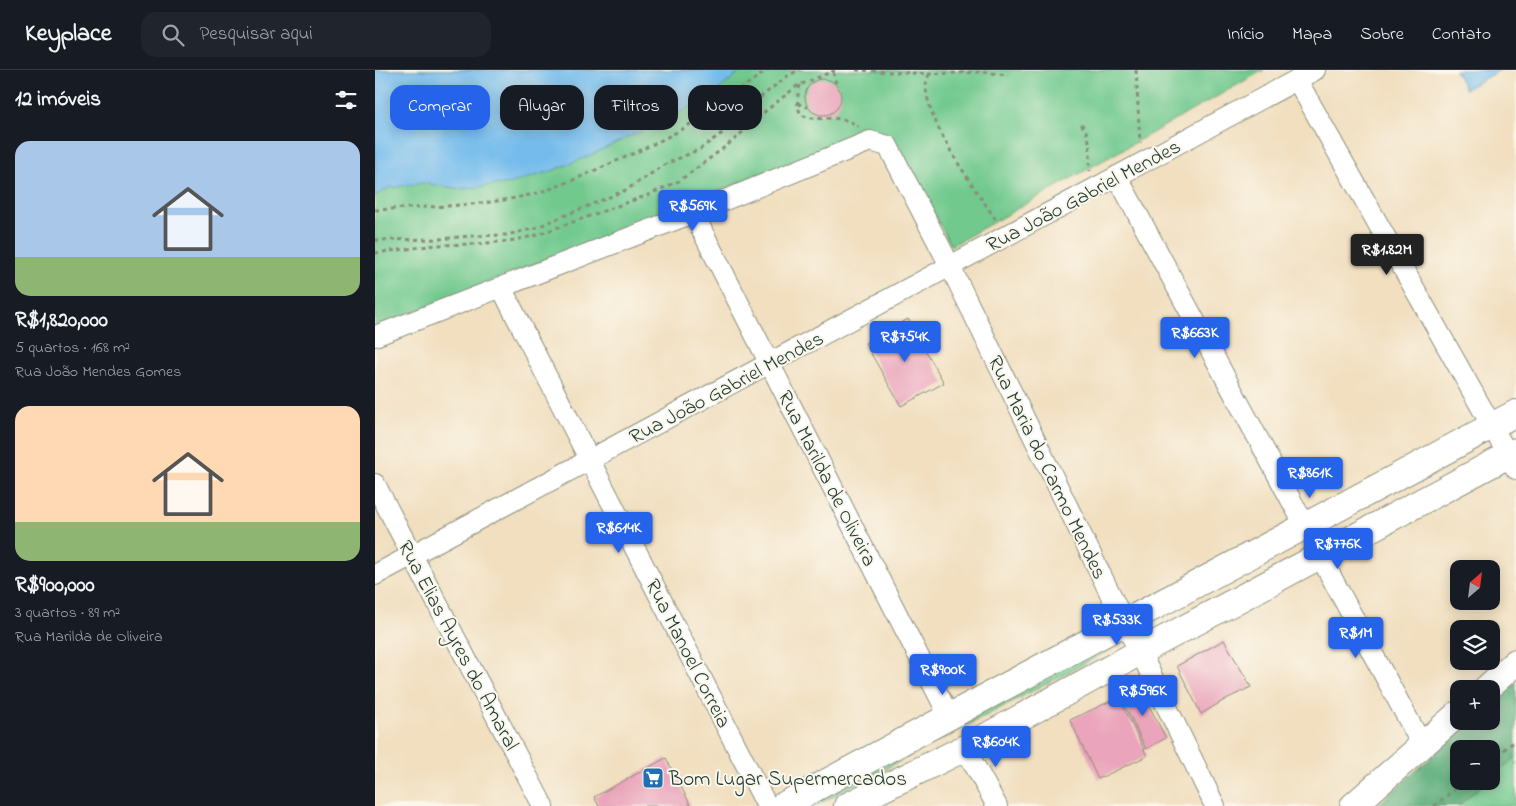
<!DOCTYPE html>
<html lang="pt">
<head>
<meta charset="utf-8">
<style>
	:root { --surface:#171b24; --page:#20242c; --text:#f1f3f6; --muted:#9ea1a6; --line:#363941; --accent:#2563eb }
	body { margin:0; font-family:"Indie Flower",sans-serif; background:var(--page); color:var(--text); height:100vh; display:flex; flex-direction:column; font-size:19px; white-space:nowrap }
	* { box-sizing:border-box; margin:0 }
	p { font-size:16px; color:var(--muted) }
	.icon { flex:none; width:28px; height:28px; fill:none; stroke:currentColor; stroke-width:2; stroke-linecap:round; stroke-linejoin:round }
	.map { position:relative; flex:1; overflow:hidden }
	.sheet { display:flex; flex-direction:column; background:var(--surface); width:375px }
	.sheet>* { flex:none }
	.top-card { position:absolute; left:15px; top:15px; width:475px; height:45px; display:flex; gap:10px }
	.needle { width:32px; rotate:28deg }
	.fabs { position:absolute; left:1075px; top:490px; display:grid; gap:10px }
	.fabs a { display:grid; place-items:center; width:50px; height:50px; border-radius:10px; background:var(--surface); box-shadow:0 2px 12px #0003; font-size:25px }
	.price { position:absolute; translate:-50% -42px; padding:0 11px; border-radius:5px; background:var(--accent); color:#fff; font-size:16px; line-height:32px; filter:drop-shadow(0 1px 2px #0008) }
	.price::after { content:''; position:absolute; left:50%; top:30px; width:15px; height:11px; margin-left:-8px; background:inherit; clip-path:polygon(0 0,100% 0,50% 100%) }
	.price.on { background:#222; color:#fff }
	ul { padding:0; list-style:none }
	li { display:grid; align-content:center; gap:10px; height:265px; padding:0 15px }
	li span { display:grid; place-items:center; height:155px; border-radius:15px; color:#555 }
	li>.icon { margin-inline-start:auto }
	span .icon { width:90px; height:90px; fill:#fffc; stroke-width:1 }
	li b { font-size:21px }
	h2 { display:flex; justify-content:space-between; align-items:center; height:60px; padding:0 15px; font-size:21px }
	.chip { padding:0 18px; border-radius:15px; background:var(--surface); box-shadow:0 2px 12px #0003; font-size:18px; line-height:45px }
	.chip.on { background:var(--accent); color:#fff }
	header { display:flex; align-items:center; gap:30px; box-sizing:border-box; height:70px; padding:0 25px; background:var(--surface); border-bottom:1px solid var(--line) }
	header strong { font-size:24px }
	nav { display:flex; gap:28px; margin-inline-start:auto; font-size:18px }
	.search { width:350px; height:45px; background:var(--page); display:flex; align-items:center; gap:12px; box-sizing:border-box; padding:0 18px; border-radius:15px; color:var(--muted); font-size:19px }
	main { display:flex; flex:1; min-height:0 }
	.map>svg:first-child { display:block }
	.green { fill:#71c98e; stroke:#488361 }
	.forest { fill:#5cad79; stroke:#3e7556 }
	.water { fill:#75bcec; stroke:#4a7c90 }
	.building { fill:#eaa4bb }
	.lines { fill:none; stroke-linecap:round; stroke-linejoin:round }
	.minor-casing { stroke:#888e7a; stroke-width:22 }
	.major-casing { stroke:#888e7a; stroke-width:28 }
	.path { stroke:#888e7a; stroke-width:3; stroke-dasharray:4 4; stroke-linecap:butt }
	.minor { stroke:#fff; stroke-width:20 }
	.major { stroke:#fff; stroke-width:26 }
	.labels { text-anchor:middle; stroke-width:4; stroke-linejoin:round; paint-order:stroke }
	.street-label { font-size:21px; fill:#1f3d34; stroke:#fbf7ec }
	.poi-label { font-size:21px; fill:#1f3d34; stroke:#fbf7ec; text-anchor:start }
</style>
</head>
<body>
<header>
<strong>Keyplace</strong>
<div class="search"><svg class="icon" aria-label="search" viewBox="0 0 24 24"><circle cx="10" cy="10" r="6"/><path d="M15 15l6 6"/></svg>Pesquisar aqui</div>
<nav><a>Início</a><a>Mapa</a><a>Sobre</a><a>Contato</a></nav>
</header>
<main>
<section class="sheet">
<h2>12 imóveis<svg class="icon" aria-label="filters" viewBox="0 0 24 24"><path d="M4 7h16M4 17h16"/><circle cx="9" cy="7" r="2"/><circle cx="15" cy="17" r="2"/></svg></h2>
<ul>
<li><span style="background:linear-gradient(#a9c7e8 75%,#8fb573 0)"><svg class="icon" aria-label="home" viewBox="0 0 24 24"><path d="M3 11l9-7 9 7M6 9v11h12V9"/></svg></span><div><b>R$1,820,000</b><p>5 quartos · 168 m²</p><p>Rua João Mendes Gomes</p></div></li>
<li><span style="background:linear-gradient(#ffd9b3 75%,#8fb573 0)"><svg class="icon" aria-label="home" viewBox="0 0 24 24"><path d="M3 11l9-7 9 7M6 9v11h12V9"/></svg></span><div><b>R$900,000</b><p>3 quartos · 89 m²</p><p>Rua Marilda de Oliveira</p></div></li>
</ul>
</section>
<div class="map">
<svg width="1141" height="736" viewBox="0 0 1141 736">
	<rect width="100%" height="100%" fill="#fbf7ec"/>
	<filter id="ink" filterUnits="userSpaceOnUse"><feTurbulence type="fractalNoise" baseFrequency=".02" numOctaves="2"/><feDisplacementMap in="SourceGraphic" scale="10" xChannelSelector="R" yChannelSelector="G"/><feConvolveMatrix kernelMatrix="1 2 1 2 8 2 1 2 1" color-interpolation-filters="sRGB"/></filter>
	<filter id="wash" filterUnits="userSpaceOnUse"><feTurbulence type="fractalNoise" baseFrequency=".0096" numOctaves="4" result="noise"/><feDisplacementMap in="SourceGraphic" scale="20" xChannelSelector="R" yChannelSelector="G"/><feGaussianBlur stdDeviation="1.12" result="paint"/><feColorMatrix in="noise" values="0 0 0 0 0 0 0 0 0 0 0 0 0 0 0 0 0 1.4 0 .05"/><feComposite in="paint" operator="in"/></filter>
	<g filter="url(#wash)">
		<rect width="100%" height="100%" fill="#f1dfc0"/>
		<path class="green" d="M0 0H889L576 176 524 77 501 59 0 257Z
			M740 569 742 573 737 579 440 736H423Z
			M1141 687V736H1083L1112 711H1116V708Z"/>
		<path class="forest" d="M1141 612V687L1116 708V679H1084V711H1112L1083 736H1001L1097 651H1116V634Z"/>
		<path class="water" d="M0 0H367L334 28 216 85 177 101 136 113 86 119 48 113 13 118 0 126Z
			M1080 0H1125L1090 19Z"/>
		<g id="blocks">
			<path class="building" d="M430 27a18 18 0 1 1 36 0a18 18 0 1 1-36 0Z
				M533 249 569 313 526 336 490 273Z
				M849 570 876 617 851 629 826 644 802 596Z
				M763 615 791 668 771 679 745 625Z
				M744 627 772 686 723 709 695 650Z
				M291 688 316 736H224L219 727Z"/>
		</g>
	</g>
	<g filter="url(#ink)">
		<use href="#blocks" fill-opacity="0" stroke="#888e7a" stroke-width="1"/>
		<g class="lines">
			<g class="minor-casing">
				<path id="minor" d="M922 10 1141 399
					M742 106 930 456
					M318 143 574 646
					M126 217 392 736
					M0 266 318 143 495 71 513 76 575 196 749 552 770 592 840 736
					M0 414 168 736
					M945 486 1047 675
					M0 505 940 0
					M590 678 622 736"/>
			</g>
			<g class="major-casing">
				<path id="major" d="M1111 619 1141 592
					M407 736 1141 343
					M472 736 590 678 765 582 1141 381
					M978 736 1084 643"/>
			</g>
			<path class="path" d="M481 0 554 4 608 2 633 5
				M761 0 765 73
				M458 2 461 13
				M554 4C553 8 551 12 551 16 552 54 599 117 621 150
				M425 15C411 71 460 34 483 57
				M423 33 426 35 433 37
				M706 54C718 67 714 85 715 101
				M0 140C54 136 110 137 162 123 183 117 203 108 223 99 249 88 276 76 302 62 334 44 362 20 393 0
				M0 170 65 169 94 166 132 165 160 158 251 120 291 94 325 79 361 53 383 29 414 5 425 0
				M0 183 62 175 102 174 134 171 159 166 273 125 304 111 326 95 359 70 388 43 422 16 461 0
				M1116 690 1141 670
				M1059 736 1090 711"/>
			<use href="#minor" class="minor"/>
			<use href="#major" class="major"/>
		</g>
	</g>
	<defs>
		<g id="supermarket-square" transform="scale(1.125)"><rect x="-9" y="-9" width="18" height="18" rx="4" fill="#1f6fb2" stroke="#fbf7ec"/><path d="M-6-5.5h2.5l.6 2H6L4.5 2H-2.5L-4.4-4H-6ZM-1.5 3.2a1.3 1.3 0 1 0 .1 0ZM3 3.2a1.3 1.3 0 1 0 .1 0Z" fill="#fff"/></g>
	</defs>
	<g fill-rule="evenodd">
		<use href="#supermarket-square" x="278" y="708"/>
	</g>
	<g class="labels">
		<g class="street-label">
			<text transform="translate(708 125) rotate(-28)" y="7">Rua João Gabriel Mendes</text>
			<text transform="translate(351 317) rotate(-28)" y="7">Rua João Gabriel Mendes</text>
			<text transform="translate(673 397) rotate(64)" y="7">Rua Maria do Carmo Mendes</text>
			<text transform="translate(453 408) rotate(63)" y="7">Rua Marilda de Oliveira</text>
			<text transform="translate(84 575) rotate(62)" y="7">Rua Elias Ayres do Amaral</text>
			<text transform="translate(314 583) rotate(63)" y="7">Rua Manoel Correia</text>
		</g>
		<g class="poi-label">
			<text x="294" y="715">Bom Lugar Supermercados</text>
		</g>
	</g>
</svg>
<div class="fabs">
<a><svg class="needle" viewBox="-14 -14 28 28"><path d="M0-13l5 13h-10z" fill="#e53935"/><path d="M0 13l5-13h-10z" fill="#9ea1a6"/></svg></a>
<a><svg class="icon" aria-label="layers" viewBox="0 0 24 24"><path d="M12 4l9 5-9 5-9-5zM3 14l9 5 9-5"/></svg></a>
<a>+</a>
<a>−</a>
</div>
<b class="price" style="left:318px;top:162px">R$569K</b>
<b class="price on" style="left:1012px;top:206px">R$1.82M</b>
<b class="price" style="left:820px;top:289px">R$663K</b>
<b class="price" style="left:530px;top:293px">R$754K</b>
<b class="price" style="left:935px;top:429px">R$861K</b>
<b class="price" style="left:244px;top:484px">R$614K</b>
<b class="price" style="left:963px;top:500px">R$776K</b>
<b class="price" style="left:742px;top:576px">R$533K</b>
<b class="price" style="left:981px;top:589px">R$1M</b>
<b class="price" style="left:568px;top:626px">R$900K</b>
<b class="price" style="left:768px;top:647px">R$596K</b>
<b class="price" style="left:621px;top:698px">R$604K</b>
<div class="top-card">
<a class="chip on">Comprar</a>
<a class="chip">Alugar</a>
<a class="chip">Filtros</a>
<a class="chip">Novo</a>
</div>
</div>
</main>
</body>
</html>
